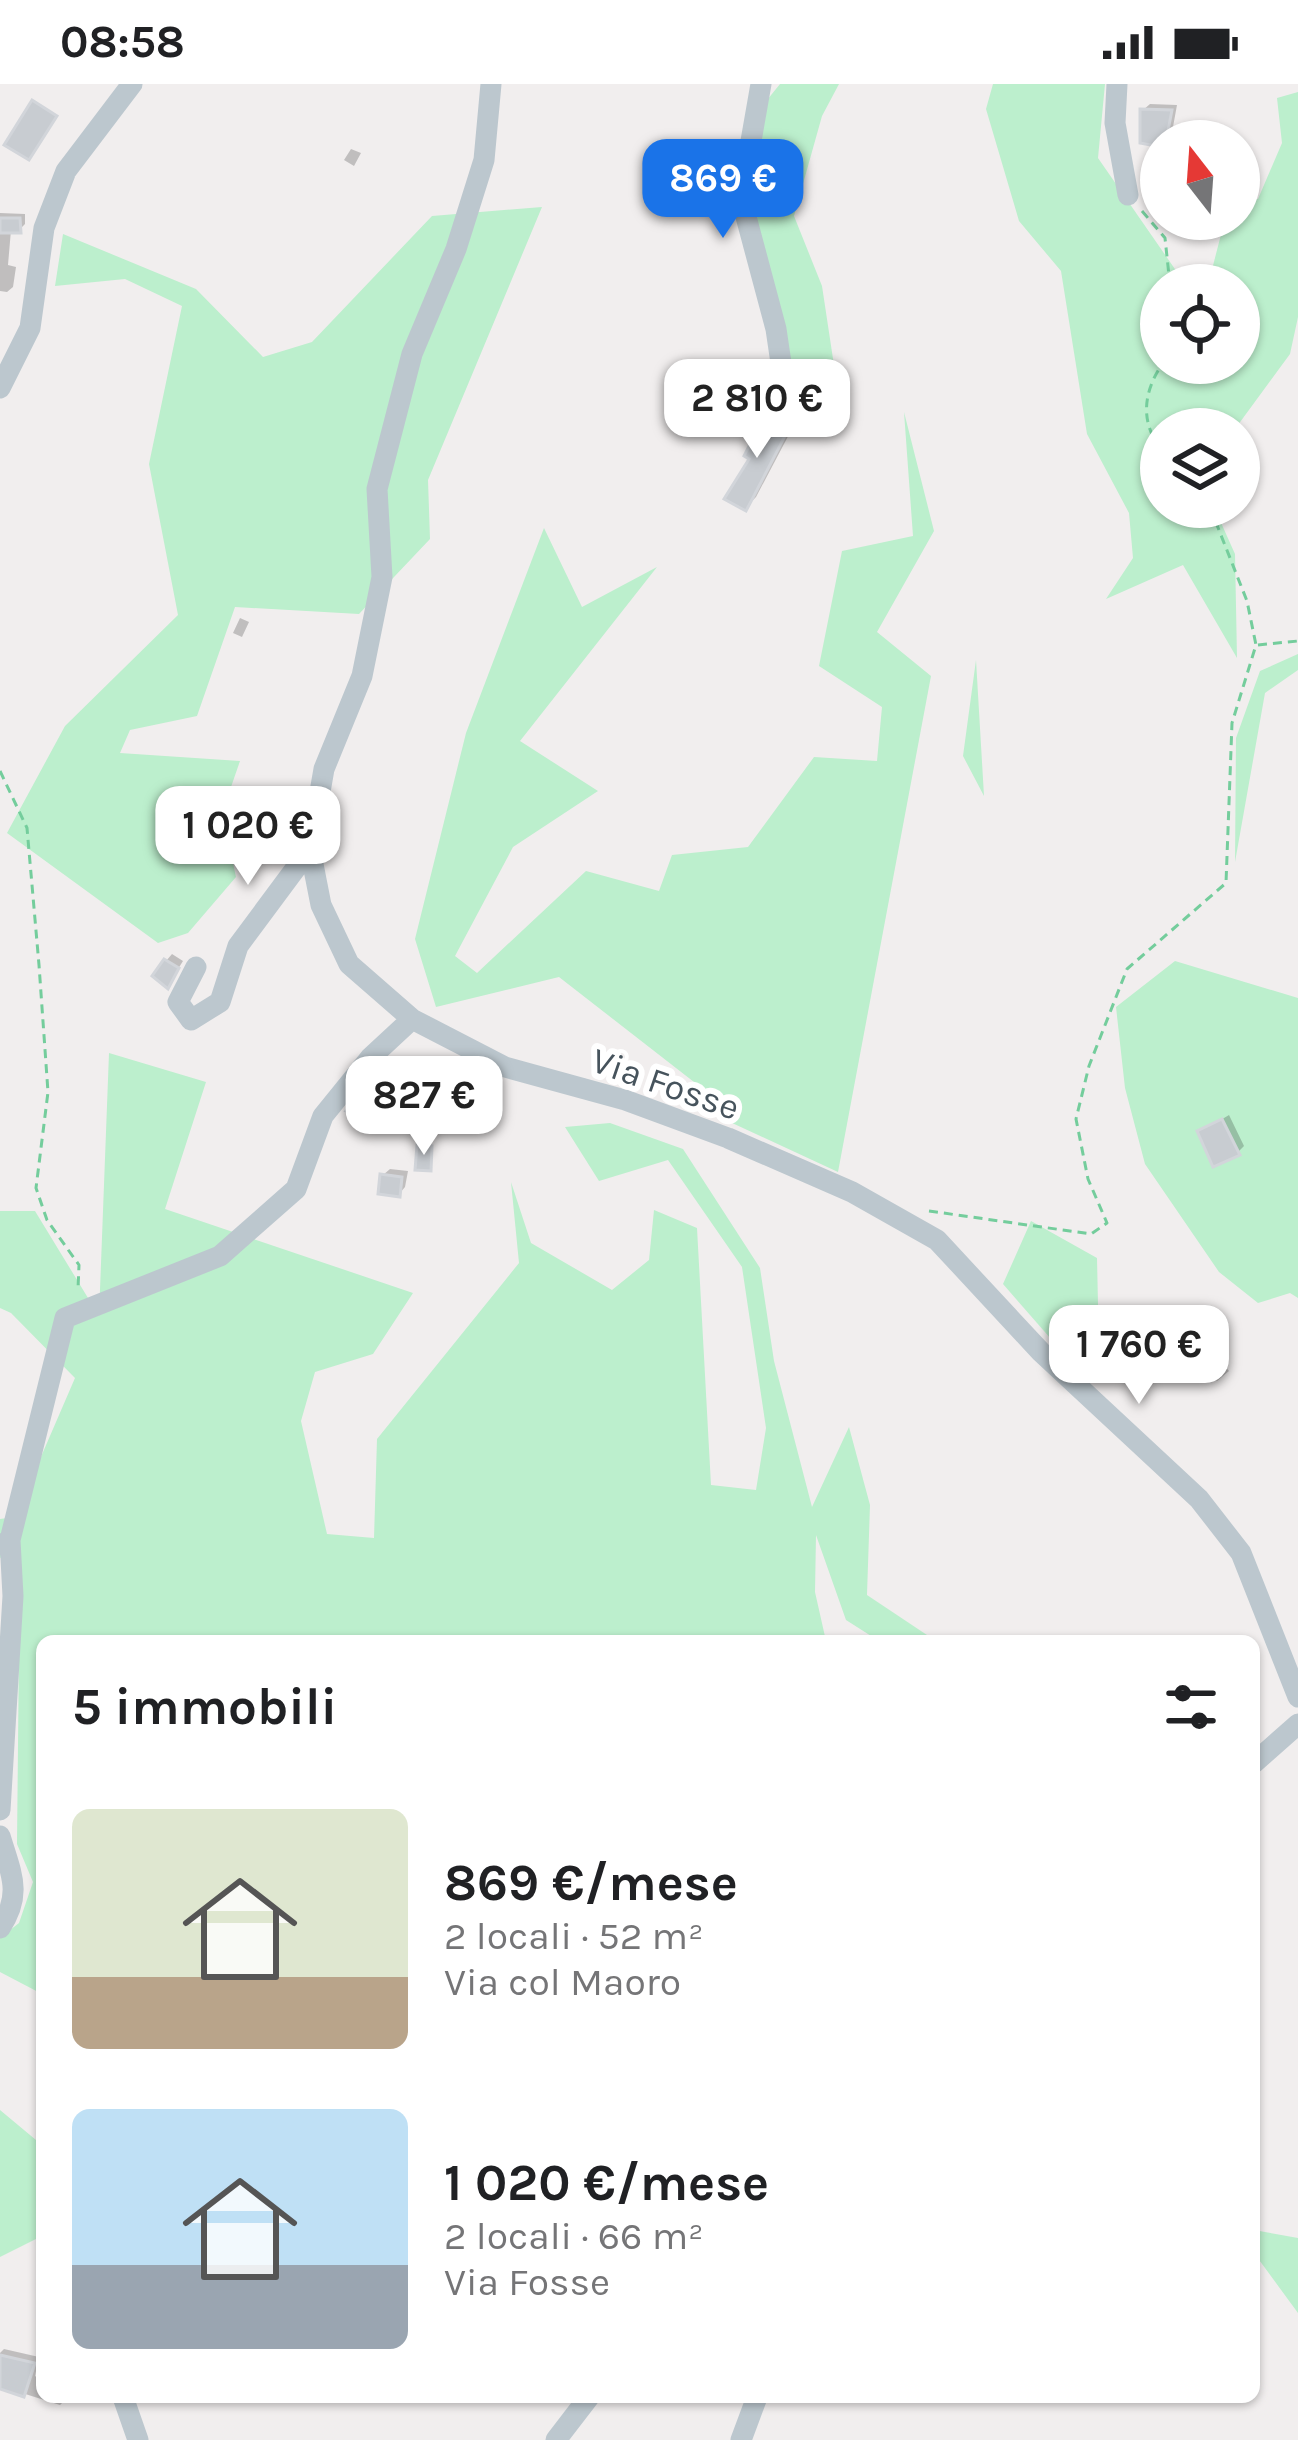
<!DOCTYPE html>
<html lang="it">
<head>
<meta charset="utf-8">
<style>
	:root { --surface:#fff; --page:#f2f2f2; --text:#202124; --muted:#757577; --accent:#1a73e8 }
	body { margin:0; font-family:Karla,sans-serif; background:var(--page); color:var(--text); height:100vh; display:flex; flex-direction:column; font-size:45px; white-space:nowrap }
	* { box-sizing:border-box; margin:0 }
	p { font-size:39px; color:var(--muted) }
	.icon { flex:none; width:66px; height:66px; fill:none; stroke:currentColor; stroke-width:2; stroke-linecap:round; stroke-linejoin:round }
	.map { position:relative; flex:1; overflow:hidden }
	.side { position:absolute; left:36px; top:1551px; width:1224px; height:768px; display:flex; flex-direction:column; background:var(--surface); border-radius:18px; box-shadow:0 3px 9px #0004 }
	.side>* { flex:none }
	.needle { width:78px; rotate:343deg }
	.controls { position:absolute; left:1140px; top:36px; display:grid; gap:24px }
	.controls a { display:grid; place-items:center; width:120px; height:120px; border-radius:50%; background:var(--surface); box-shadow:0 3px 9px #0004; font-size:60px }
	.price { position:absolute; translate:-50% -102px; padding:0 27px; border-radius:24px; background:#fff; color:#222; font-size:39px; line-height:78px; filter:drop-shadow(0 3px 6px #0008) }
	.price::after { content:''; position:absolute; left:50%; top:72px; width:36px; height:27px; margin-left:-18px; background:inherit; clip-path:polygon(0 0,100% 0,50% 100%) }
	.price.on { background:var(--accent); color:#fff }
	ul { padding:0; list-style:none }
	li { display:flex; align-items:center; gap:36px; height:300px; padding:0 36px }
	li span { display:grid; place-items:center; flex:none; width:336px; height:240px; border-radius:18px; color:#555 }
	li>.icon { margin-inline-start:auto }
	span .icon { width:144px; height:144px; fill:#fffc; stroke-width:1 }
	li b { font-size:51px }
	h2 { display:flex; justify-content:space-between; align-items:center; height:144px; padding:0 36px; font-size:51px }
	.status { display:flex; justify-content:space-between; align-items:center; height:84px; padding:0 60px; background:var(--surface); direction:ltr }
	.status svg { height:33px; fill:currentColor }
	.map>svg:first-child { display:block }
	.green { fill:#bcefcd }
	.shadow { fill:#0003 }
	.building { fill:#c8ccd1; stroke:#d2d5da; stroke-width:3 }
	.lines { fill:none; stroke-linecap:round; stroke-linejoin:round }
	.path { stroke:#74cd9c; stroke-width:3; stroke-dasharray:9 6; stroke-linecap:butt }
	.minor { stroke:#bcc7ce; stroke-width:21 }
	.labels { text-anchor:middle; stroke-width:12; stroke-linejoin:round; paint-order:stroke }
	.street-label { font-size:36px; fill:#46535c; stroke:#fff }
</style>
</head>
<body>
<div class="status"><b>08:58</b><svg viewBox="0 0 49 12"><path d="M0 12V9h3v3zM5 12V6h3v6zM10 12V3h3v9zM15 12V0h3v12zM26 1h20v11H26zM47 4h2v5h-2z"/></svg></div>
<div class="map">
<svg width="1298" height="2356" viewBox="0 0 1298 2356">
	<rect width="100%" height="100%" fill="#f1eeee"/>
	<path class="green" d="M780 0H839L822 32 794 132 822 202 835 288 800 347 784 247 748 140 751 36Z
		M993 0H1105L1098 74 1186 201H1161V279H1239V201H1208L1225 135H1239V114L1258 115 1282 59 1277 14 1298 8V233L1290 270 1235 345H1161V423H1169L1173 433 1188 423H1214L1235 470 1237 574 1183 481 1106 515 1133 474 1129 429 1087 350 1061 187 1019 137 986 25Z
		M542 123 428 396 430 455 359 530 235 523 197 632 130 646 120 669 240 677 222 729 236 793 188 849 158 859 7 749 65 642 178 531 149 380 182 222 125 195 55 202 63 150 196 205 263 273 312 258 432 132Z
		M904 328 934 447 877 548 931 592 838 1088 704 1026 694 998 559 893 436 923 415 855 466 649 544 444 582 523 657 483 520 657 598 707 513 763 455 872 477 889 586 787 659 807 672 771 748 763 814 673 877 677 882 623 819 582 842 467 913 452Z
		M1298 570V586L1265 609 1235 778 1236 654 1260 587Z
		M976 576 984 712 963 672Z
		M1175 877 1298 914V1214L1290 1209 1258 1219 1219 1188 1145 1080 1125 1004 1116 923Z
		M109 969 206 998 165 1125 413 1209 373 1270 315 1288 301 1337 327 1450 374 1454 377 1355 519 1179 511 1098 531 1159 612 1206 649 1176 654 1126 697 1144 711 1401 756 1406 766 1344 742 1183 668 1076 599 1097 565 1043 610 1039 683 1065 760 1184 774 1277 812 1423 849 1343 870 1421 867 1511 936 1557H879L846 1536 816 1451 815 1508 826 1557H42V1910L0 1888V1854L19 1839 33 1798 17 1760 20 1463 0 1474V1435L15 1433 75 1294 11 1229 0 1224V1127H35L99 1232Z
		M1031 1137 1097 1174 1099 1266 1072 1279 1003 1200Z
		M0 2026 42 2061V2152L0 2173Z
		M1254 2146 1298 2154V2229L1254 2169Z"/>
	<path class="shadow" d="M1150 20 1177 21 1171 54 1161 60 1143 26Z
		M351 65 361 69 354 82 344 76Z
		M710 83 731 85 726 117 719 123 703 90Z
		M1151 93 1154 109 1152 111 1145 108 1144 96Z
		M0 129 25 130V140L19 146H11L8 181 16 183 13 203 7 208 0 207Z
		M780 318 795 328 789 339 794 341 756 413 746 423 753 374 769 329Z
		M240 534 249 538 242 553 233 549Z
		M172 870 183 877 168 901 166 877Z
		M369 1005 367 1011 379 1013 376 1024 369 1030 351 1026Z
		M1229 1031 1244 1062 1238 1068 1201 1048Z
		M390 1085 408 1087 405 1103 399 1110 383 1091Z
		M1223 1280 1229 1287 1217 1297 1211 1290Z
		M4 2265 39 2273 35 2292 42 2297V2313L66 2315 60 2321 0 2302V2269Z"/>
	<path class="building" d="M32 16 57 32 29 76 4 61Z
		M1140 25 1172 26 1166 57H1161V63L1140 59Z
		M700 88 726 90 720 127 693 121Z
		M0 134H20L21 149H0Z
		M767 327 786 339 781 350 785 352 746 427 724 415 749 375 744 372Z
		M164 875 179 884 168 905 152 892Z
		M365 1004 362 1017 375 1019 370 1034 346 1027Z
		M1222 1035 1240 1071 1213 1083 1197 1047Z
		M417 1061 432 1062 431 1087 415 1086Z
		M380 1090 402 1093 400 1113 378 1110Z
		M0 2271 35 2279 24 2313 0 2305Z"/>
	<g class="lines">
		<path class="path" d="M1142 127 1165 154 1170 201
			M1161 365C1139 337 1144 306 1163 279
			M1258 561 1298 557
			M0 687 27 744 39 881 48 1008 36 1104 47 1136 79 1181 78 1205
			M929 1127 1091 1150 1107 1139 1088 1095 1076 1035 1089 982 1127 885 1226 799 1232 639 1256 561 1247 517 1215 436 1205 423"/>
		<path class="minor" d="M491 0 484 76 456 165 412 270 377 405 382 493 362 592 324 685 310 765 321 821 349 880 412 935 505 983 625 1016 728 1054 852 1108 937 1156 1041 1268 1199 1415 1241 1469 1298 1613
			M761 0 741 114 776 245 786 313
			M1117 0 1115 39 1128 111
			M0 304 30 244 44 144 66 87 132 0
			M196 883 178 918 191 936 220 918 238 862 310 765
			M10 1456 65 1234 220 1172 296 1105 323 1032 370 974 412 935
			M1254 1679 1298 1640
			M0 1726 13 1512 10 1456 1 1461
			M0 1752C11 1789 23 1810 0 1844
			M123 2313 138 2356
			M556 2356 589 2313
			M741 2356 757 2313"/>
	</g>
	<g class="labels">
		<g class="street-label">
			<text transform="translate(666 999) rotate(19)" y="13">Via Fosse</text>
		</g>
	</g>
</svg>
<div class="controls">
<a><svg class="needle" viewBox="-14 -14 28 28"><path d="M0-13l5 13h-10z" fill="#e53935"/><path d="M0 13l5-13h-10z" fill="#757577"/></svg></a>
<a><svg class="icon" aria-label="locate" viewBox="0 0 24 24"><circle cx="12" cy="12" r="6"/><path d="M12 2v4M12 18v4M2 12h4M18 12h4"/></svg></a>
<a><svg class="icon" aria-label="layers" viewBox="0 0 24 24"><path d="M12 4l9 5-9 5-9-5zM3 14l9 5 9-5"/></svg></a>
</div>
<b class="price on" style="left:723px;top:157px">869 €</b>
<b class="price" style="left:757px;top:377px">2 810 €</b>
<b class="price" style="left:248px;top:804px">1 020 €</b>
<b class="price" style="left:424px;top:1074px">827 €</b>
<b class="price" style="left:1139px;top:1323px">1 760 €</b>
<section class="side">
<h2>5 immobili<svg class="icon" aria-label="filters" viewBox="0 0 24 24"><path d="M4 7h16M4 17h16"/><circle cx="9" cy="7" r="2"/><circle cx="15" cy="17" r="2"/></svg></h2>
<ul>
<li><span style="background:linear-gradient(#dfe7d0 70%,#b9a48a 0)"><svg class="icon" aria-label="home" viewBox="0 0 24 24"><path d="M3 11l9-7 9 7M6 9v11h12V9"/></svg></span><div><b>869 €/mese</b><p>2 locali · 52 m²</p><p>Via col Maoro</p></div></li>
<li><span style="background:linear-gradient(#bfe0f5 65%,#9aa5b1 0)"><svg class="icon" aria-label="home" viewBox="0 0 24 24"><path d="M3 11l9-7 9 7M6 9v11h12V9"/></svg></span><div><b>1 020 €/mese</b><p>2 locali · 66 m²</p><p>Via Fosse</p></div></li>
</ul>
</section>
</div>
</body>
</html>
